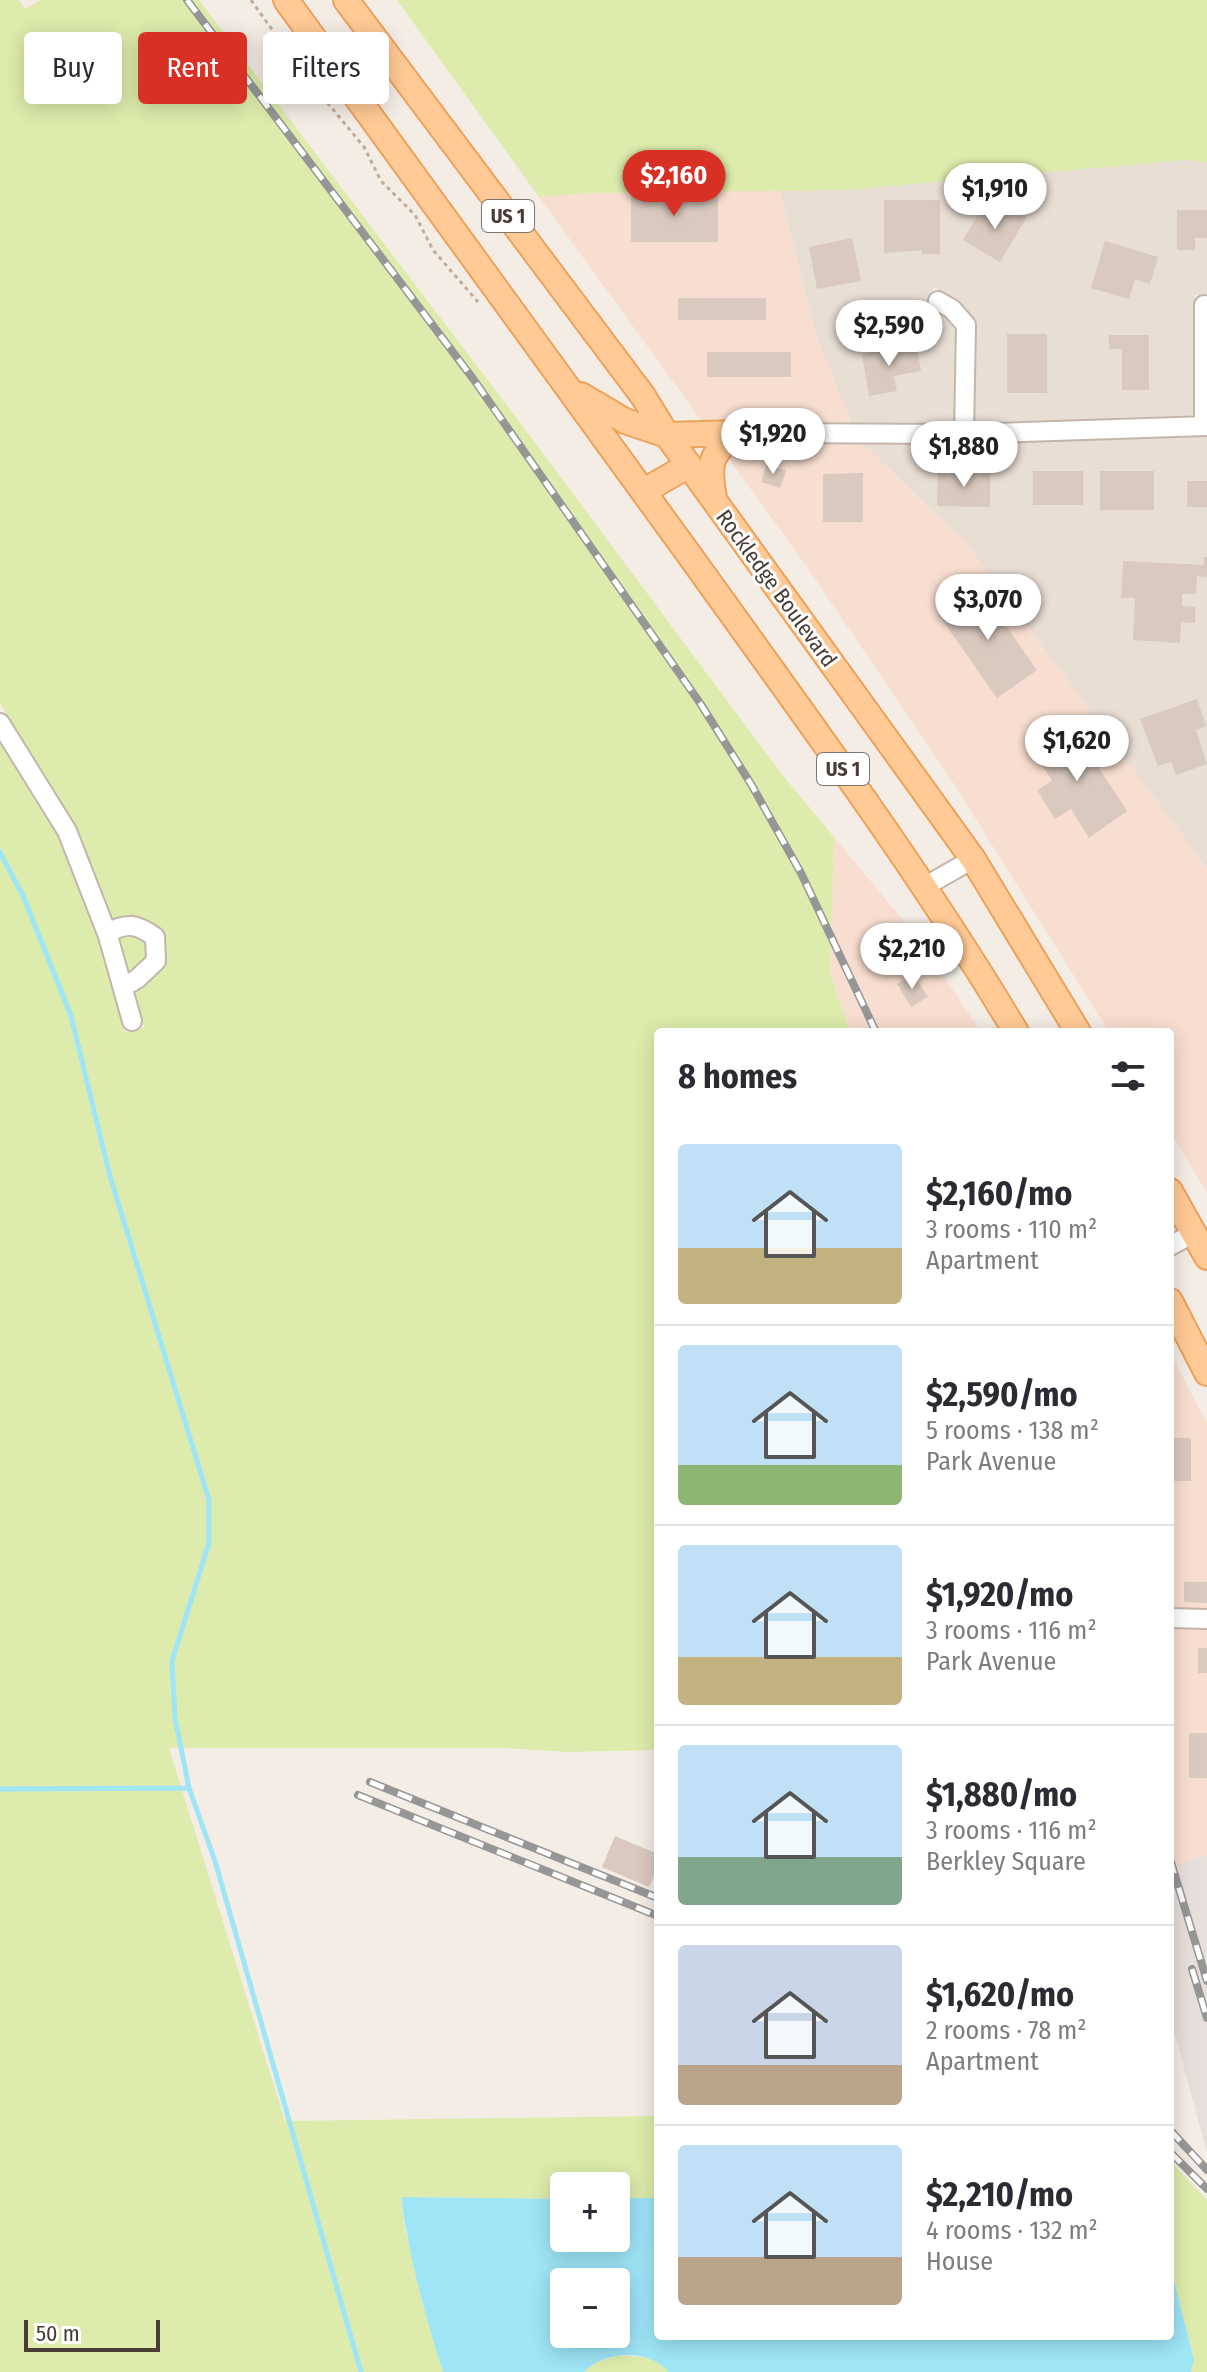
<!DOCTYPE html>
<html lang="en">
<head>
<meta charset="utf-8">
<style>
	:root { --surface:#fff; --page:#f7f7f7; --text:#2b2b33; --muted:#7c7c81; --line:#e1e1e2; --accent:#d93025 }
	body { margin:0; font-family:"Fira Sans Condensed",sans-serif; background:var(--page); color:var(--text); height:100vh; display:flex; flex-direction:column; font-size:30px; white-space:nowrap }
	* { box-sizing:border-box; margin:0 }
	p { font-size:26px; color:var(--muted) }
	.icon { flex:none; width:44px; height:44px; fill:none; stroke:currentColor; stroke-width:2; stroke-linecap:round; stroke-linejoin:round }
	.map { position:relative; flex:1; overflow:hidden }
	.details { position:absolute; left:654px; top:1028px; width:520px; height:1312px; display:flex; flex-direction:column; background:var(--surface); border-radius:8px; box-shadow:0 4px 20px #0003 }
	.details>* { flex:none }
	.guide { position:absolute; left:24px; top:32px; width:510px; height:72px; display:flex; gap:16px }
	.controls { position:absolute; left:550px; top:2172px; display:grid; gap:16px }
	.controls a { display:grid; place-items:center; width:80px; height:80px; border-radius:8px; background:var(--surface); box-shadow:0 4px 20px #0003; font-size:40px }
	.scale { position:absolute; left:24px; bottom:20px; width:136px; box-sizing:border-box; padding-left:8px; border:4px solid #483c35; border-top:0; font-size:22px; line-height:28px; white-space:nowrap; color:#483c35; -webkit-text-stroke:6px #fff; paint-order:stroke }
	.price { position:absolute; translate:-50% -68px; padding:0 18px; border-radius:28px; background:#fff; color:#222; font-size:26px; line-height:52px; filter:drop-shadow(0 2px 4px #0008) }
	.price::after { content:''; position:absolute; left:50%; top:48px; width:24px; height:18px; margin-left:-12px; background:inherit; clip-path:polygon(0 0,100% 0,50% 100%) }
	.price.selected { background:var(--accent); color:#fff }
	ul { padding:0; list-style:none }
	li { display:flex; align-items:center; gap:24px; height:200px; padding:0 24px }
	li+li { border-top:2px solid var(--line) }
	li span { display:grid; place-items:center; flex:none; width:224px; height:160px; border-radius:8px; color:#555 }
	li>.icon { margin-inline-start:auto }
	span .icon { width:96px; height:96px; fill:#fffc; stroke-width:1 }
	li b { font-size:34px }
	h2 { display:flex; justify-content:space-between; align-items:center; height:96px; padding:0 24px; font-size:34px }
	.chip { padding:0 28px; border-radius:8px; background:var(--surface); box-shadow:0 4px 20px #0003; font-size:28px; line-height:72px }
	.chip.selected { background:var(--accent); color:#fff }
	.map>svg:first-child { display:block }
	.residential { fill:#e9ded4 }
	.commercial { fill:#f8ded0 }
	.industrial { fill:#e7dfdb }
	.green { fill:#ddecac }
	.water { fill:#9ee5f6; fill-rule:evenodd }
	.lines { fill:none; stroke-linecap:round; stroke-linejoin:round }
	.stream { stroke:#9ee5f6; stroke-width:5 }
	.building { fill:#dac9be }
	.minor-casing { stroke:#c4b5ab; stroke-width:22 }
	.major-casing { stroke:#eda25c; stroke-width:28 }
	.path { stroke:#c3ab98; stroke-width:3; stroke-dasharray:4 4; stroke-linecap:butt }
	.minor { stroke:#fff; stroke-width:18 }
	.major { stroke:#ffca95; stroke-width:24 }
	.rail-casing { stroke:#969696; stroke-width:8 }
	.rail { stroke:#fff; stroke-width:5; stroke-dasharray:15; stroke-linecap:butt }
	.labels { text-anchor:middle; stroke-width:6; stroke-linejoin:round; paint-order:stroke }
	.shield { fill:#fff; stroke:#7f7672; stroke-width:2 }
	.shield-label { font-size:20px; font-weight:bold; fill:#483c35 }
	.street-label { font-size:22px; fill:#483c35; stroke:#fff }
</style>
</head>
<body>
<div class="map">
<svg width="1207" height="2372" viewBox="0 0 1207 2372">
	<rect width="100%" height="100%" fill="#f4ede6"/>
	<path class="residential" d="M1186 160 1207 162V295H1195V415L974 423 975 325 958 302 934 287 925 306 946 318 956 329 955 423H851L814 330 779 190H847Z
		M1207 436V869L965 542 863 444H964Z"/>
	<path class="commercial" d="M779 190 814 330 851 423 746 422 739 418 734 422 703 423 539 197 591 193Z
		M740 443 863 444 965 542 1207 869V1193L1170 1131V1032H1109L952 781 807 567 726 455Z
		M834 837 921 942 981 1032H851L830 975Z
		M1170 1353 1207 1423V1856L1170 1867Z"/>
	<path class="industrial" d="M1207 1856V2153L1170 2016V1867Z"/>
	<path class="green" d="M0 0H19L25 9 41 0H199L524 428 784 777 834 837 830 975 851 1032H658V1750L568 1752 503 1748H169L285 2121 658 2116V2198H616V2186H564V2199L401 2197 405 2229 443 2372H0V742L59 837 99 940 126 1033 144 1027 117 932 75 826 0 703Z
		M397 0H1207V162L1186 160 847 190 591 193 539 197Z
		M1170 2161 1207 2200V2372H1191L1194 2360 1175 2284 1170 2277Z
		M615 2356C637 2356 654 2355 669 2372H584L592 2364Z"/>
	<path class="water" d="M401 2197 564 2199V2238H616V2198H658V2336H1170V2277L1175 2284 1194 2360 1191 2372H669C648 2349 606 2350 584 2372H443C425 2315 409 2257 401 2197ZM564 2282H616V2334H564Z"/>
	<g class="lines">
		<path class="stream" d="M0 852 24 898 71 1016 110 1176 209 1500V1543L172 1661 175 1718 189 1788 215 1861 361 2372
			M0 1789 189 1788"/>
	</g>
	<path class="building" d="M631 195H718V242H631Z
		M884 200H940V254H922V250L884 253Z
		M1003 203 1027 217 1000 262 963 240 984 205 998 213Z
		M1177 210H1207V238H1195V250H1177Z
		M852 238 861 281 817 289 809 247Z
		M1105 241 1158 257 1150 284 1135 279 1129 299 1091 288Z
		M678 298H766V320H678Z
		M1007 334H1047V393H1007Z
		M1109 335H1149V390H1122V349H1109Z
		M916 344 921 371 894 376 897 391 869 396 862 354Z
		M707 352H791V377H707Z
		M767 464 786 471 780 488 761 482Z
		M938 471 990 472V507L937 506Z
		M1033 471H1083V505H1033Z
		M1100 471H1154V510H1100Z
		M863 473V522H823V474Z
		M1187 481H1207V507H1187Z
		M1204 557H1207V577L1197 576 1196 594H1182V606L1195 607V623L1181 622 1180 643 1133 640 1135 598H1121L1123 561 1204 565Z
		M978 586 1037 670 997 698 938 614Z
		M1197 699 1206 726 1196 730 1207 764 1176 775 1171 762 1158 766 1140 719Z
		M1071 725 1127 811 1089 838 1071 809 1055 819 1037 790 1052 781 1032 749Z
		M913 974 928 997 911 1007 897 984Z
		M1170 1438H1191V1481H1170Z
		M1184 1582H1207V1603L1184 1602Z
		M1198 1648H1207V1673H1198Z
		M1189 1733H1207V1778H1189Z
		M615 1836 658 1854V1866L649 1887 602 1867Z"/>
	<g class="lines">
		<g class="minor-casing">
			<path id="minor" d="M938 301 952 309 966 325 964 434
				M1204 305V426
				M737 433 964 434 1207 426
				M0 723 67 831 108 936 132 1021
				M924 887 973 859
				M107 933C127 922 137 924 155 937L156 961 137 979 123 987
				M1170 1246 1194 1233
				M1170 1618 1207 1619"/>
		</g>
		<g class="major-casing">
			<path id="major" d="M286 0C423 186 558 373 693 560 804 715 918 868 1016 1032
				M346 0 643 396 667 435 973 859 1078 1032
				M581 395 625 421 667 435 737 433
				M644 491 689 465
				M714 498C708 465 709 454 737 433
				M1170 1191 1207 1257
				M1170 1301 1207 1373"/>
		</g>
		<path class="path" d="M251 0 303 73 364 147 381 181 415 215 433 250 478 302"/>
		<use href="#minor" class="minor"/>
		<use href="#major" class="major"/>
		<g class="rail-casing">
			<path id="rail" d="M187 0 474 380 700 703 751 784 801 873 876 1032
				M370 1782 658 1898
				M358 1795 658 1916
				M1170 1859 1207 1981
				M1192 1969 1207 2018
				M1170 2130 1207 2170
				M1170 2152 1207 2189"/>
		</g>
		<use href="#rail" class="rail"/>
	</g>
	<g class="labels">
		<g class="shield">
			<rect x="482" y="200" width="52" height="32" rx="6"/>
			<rect x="817" y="753" width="52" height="32" rx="6"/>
		</g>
		<g class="shield-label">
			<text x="508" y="223">US 1</text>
			<text x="843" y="776">US 1</text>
		</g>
		<g class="street-label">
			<text transform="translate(777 588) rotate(54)" y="8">Rockledge Boulevard</text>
		</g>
	</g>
</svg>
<div class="controls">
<a>+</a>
<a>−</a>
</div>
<div class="scale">50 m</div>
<b class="price selected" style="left:674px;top:218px">$2,160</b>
<b class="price" style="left:995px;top:231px">$1,910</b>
<b class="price" style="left:889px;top:368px">$2,590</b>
<b class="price" style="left:773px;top:476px">$1,920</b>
<b class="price" style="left:964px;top:489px">$1,880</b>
<b class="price" style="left:988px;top:642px">$3,070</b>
<b class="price" style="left:1077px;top:783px">$1,620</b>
<b class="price" style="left:912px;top:991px">$2,210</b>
<div class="guide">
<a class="chip">Buy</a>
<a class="chip selected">Rent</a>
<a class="chip">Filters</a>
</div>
<section class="details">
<h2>8 homes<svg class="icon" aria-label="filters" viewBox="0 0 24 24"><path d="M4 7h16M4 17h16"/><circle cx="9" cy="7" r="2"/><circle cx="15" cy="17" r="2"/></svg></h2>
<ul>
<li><span style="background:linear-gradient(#bfe0f5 65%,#c2b280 0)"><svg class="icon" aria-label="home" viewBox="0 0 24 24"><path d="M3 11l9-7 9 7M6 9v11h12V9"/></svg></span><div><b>$2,160/mo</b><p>3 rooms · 110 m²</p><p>Apartment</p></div></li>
<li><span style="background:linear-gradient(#bfe0f5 75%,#8fb573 0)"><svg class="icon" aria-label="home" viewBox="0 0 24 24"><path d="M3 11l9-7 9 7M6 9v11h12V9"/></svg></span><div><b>$2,590/mo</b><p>5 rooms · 138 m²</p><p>Park Avenue</p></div></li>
<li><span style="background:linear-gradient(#bfe0f5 70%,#c2b280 0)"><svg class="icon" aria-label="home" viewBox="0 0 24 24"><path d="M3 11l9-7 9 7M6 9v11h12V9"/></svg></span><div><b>$1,920/mo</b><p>3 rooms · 116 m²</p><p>Park Avenue</p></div></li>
<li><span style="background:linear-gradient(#bfe0f5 70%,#7fa58c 0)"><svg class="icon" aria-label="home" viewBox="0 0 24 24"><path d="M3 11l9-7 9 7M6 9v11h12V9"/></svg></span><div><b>$1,880/mo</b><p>3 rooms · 116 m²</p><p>Berkley Square</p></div></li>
<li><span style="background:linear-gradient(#c9d6e8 75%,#b9a48a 0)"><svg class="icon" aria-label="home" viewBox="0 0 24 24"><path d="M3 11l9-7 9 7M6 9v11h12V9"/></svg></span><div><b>$1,620/mo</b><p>2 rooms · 78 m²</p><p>Apartment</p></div></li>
<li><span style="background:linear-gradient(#bfe0f5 70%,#b9a48a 0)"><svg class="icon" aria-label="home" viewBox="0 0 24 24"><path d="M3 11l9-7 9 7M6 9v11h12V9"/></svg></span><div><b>$2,210/mo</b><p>4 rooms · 132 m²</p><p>House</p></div></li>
</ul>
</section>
</div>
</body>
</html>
